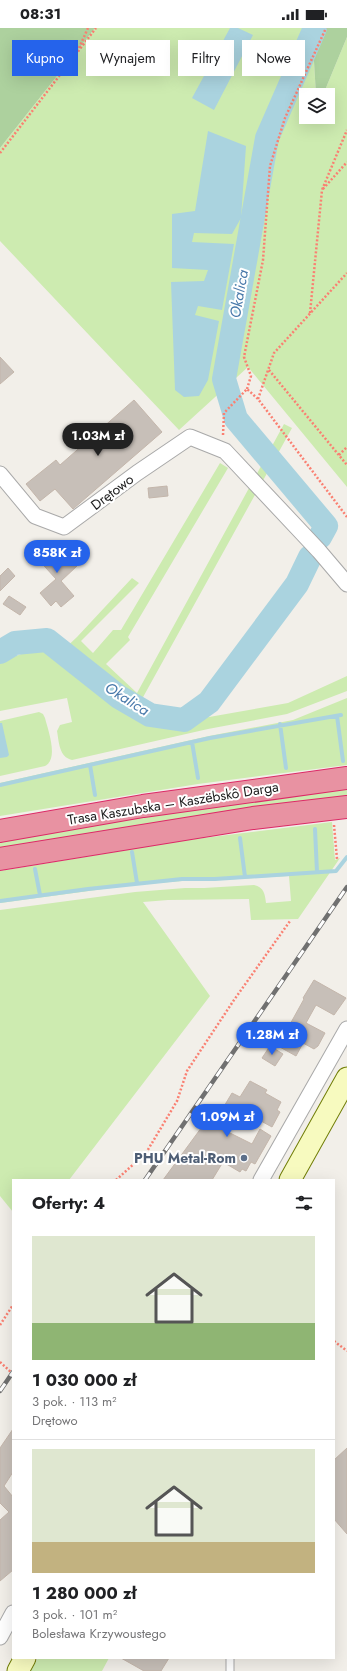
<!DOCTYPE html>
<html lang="pl">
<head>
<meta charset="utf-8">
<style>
	:root { --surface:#fff; --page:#f2f2f2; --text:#202124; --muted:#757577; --line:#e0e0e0; --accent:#2563eb }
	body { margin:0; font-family:Jost,sans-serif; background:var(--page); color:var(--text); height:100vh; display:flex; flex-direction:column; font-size:15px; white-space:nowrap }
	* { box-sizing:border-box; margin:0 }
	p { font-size:13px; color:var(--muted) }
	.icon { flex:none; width:22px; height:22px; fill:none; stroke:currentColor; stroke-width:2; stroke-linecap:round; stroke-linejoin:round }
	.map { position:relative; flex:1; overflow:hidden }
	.side { position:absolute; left:12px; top:1151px; width:323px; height:480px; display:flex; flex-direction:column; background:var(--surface); border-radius:0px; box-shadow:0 4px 16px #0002 }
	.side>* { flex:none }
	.hud { position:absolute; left:12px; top:12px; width:323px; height:36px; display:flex; gap:8px }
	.fabs { position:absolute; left:299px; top:60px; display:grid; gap:8px }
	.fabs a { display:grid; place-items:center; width:36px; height:36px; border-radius:0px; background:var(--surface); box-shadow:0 4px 16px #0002; font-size:20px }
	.price { position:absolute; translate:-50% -34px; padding:0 9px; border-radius:14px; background:var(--accent); color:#fff; font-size:13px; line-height:26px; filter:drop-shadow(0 1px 2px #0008) }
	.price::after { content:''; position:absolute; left:50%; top:24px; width:12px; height:9px; margin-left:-6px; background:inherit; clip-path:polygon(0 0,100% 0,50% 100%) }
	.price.current { background:#222; color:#fff }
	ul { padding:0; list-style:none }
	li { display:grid; align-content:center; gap:8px; height:212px; padding:0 20px }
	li+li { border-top:1px solid var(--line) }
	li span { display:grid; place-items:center; height:124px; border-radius:0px; color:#555 }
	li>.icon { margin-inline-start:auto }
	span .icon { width:72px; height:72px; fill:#fffc; stroke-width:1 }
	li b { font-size:17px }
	h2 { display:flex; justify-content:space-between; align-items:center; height:48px; padding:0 20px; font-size:17px }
	.pill { padding:0 14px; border-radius:0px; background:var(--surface); box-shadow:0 4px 16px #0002; font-size:14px; line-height:36px }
	.pill.current { background:var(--accent); color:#fff }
	.status { display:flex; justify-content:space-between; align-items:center; height:28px; padding:0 20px; background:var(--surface); direction:ltr }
	.status svg { height:11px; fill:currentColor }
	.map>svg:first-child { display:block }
	.grass { fill:#cdebb0 }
	.forest { fill:#add19e }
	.water { fill:#aad3df }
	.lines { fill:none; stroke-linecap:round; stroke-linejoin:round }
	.stream { stroke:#aad3df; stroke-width:4 }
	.river { stroke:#aad3df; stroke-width:24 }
	.building { fill:#c7bfb8; stroke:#c4b6ab }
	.service-casing { stroke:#a9a9a9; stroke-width:9 }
	.minor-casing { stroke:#a9a9a9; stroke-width:17 }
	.secondary-casing { stroke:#707d05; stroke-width:23 }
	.motorway-casing { stroke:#dc2a67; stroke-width:24 }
	.path { stroke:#fa8072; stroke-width:2.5; stroke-dasharray:2 2; stroke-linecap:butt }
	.service { stroke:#fff; stroke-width:7 }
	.minor { stroke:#fff; stroke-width:15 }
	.secondary { stroke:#f7fabf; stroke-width:21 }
	.motorway { stroke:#e892a2; stroke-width:22 }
	.rail-casing { stroke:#707070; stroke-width:4.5 }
	.rail { stroke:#fff; stroke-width:3; stroke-dasharray:9; stroke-linecap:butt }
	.service-dot { fill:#5c6f8a; stroke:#fff; stroke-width:1.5 }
	.labels { text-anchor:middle; stroke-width:4; stroke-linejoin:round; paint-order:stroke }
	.street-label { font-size:14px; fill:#222; stroke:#fff }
	.service-label { font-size:14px; font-weight:bold; fill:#4e5e75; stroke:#fff; text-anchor:end }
	.water-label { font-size:15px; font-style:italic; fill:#4a7aab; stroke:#fff }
</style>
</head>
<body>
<div class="status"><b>08:31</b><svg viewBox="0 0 49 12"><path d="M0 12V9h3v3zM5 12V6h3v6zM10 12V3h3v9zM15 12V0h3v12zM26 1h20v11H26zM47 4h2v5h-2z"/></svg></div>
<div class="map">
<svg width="347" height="1643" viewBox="0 0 347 1643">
	<rect width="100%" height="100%" fill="#f2efe9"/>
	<path class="grass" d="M95 0H312L316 67H306V89H328V67H323L347 9V459L248 339 179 402 0 213V120Z
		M284 396 292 400 142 671 149 677 142 684 149 686 176 680 192 692 288 675 347 648V663L287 686 208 701 72 732C59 729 59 714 57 703L60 697 72 694 67 670 0 683V634L40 619 60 625 77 609 132 550 139 555 81 613 93 625 113 602H121L220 435 228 440 128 609 130 612 106 636 137 665Z
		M347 670V737L198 756 0 788V755L209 708 293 692Z
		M39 684 43 686 45 690C48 702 59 731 45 738L0 748V693Z
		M347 760V768L194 788 0 821V813L96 796Z
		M332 794 335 832 340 830 298 891 251 892 249 871 168 872 143 874 210 968 69 1152H13V1184L0 1168V882L135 864 185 860H204L254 857C264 859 265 866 266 875L291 873 289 848 202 853H182L133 857 0 875V843L187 812Z
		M38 1630H109L102 1643H31Z"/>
	<path class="forest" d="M0 0H95L0 120Z
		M312 0H347V9L323 67H316Z"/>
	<path class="water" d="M230 0H238L253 7 214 82 192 70Z
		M208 103 246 118 241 190 232 206 194 205 192 214 234 216 222 282 198 278 195 287 219 293 208 352 199 368 184 369 175 362 171 254 204 253 208 242 172 240V186L195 183Z
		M0 695H2L9 727 7 729 0 730Z"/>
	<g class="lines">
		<path class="stream" d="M337 688 343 733
			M280 696 286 740
			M192 714 198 750
			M90 737 95 767
			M0 757 210 710 341 687
			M315 801 317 844
			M240 810 245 849
			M132 824 137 855
			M35 841 40 867
			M0 873 88 861 182 851H215L336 843 347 829"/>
		<path class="river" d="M315 0 267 110 224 351 236 391 326 498 320 509
			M0 624 15 615 47 612 119 669 150 687 184 692 209 674 297 556 310 529"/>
	</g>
	<path class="building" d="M0 329 14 344 0 356Z
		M134 372 162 404 73 481 55 461 40 473 26 456 56 432 60 437Z
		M167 458 168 468 149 470 148 460Z
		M55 513 77 538 61 553 74 568 61 579 56 573 51 578 40 565 56 551 36 529Z
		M8 540 15 548 0 563V548Z
		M9 568 26 579 20 587 3 576Z
		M314 952 346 970 334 987 316 977 306 995 325 1005 318 1018 314 1021 303 1015 296 1028 278 1018 304 971 303 970Z
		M270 1018 283 1026 275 1038 262 1030Z
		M250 1053 267 1062 265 1065 281 1074 277 1082 280 1084 272 1099 241 1082 228 1104 252 1116 260 1101 271 1108 255 1136 251 1134 246 1143 242 1141 240 1144 223 1134 212 1152H163L218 1077 223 1080 232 1065 240 1069Z
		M13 1401V1444L4 1458 13 1469V1542L0 1553V1492L9 1484 0 1475V1420Z
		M347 1420V1506L334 1491V1432Z
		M121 1630H169L161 1643H144Z"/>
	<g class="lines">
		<g class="service-casing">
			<path id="service" d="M230 1643V1630"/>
		</g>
		<g class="minor-casing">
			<path id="minor" d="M0 446 35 488 64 499 137 445 190 409 225 423 319 523 347 556
				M261 1152 347 1001
				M0 1609 13 1585"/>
		</g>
		<g class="secondary-casing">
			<path id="secondary" d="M290 1152 347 1050
				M18 1643 25 1630"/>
		</g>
		<g class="motorway-casing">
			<path id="motorway" d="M0 803 143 778 347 750
				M0 831 253 790 347 779"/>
		</g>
		<path class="path" d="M79 20 88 0
			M0 125 96 0
			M323 161 347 134
			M310 285 322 162 347 102
			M269 342 347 437
			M247 361 251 348 244 329 263 232 270 138 285 90 326 0
			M258 371 274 325 347 245
			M223 407 224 385 247 361 258 371 347 489
			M339 427 347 419
			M334 797 337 831
			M116 1152 146 1125 177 1073 187 1043 234 972 290 893
			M0 1297 13 1277
			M334 1313 347 1323
			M0 1334 13 1346"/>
		<use href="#service" class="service"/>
		<use href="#minor" class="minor"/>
		<use href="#secondary" class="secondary"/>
		<use href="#motorway" class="motorway"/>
		<g class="rail-casing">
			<path id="rail" d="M145 1152 347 859
				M0 1363 13 1344"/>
		</g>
		<use href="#rail" class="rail"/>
	</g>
	<circle class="service-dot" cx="244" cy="1130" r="4"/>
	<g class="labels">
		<g class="street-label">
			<text transform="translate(112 464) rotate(-37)" y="5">Drętowo</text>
			<text transform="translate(173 775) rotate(-9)" y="5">Trasa Kaszubska – Kaszëbskô Darga</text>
		</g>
		<g class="service-label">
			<text x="236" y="1135">PHU Metal-Rom</text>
		</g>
		<g class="water-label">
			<text transform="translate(239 266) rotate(-80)" y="5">Okalica</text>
			<text transform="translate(127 671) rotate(32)" y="5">Okalica</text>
		</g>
	</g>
</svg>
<div class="fabs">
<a><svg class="icon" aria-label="layers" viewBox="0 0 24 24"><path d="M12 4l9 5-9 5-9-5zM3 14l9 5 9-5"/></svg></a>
</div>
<b class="price current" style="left:98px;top:429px">1.03M zł</b>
<b class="price" style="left:57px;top:546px">858K zł</b>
<b class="price" style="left:272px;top:1028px">1.28M zł</b>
<b class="price" style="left:227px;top:1110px">1.09M zł</b>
<div class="hud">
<a class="pill current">Kupno</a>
<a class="pill">Wynajem</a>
<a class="pill">Filtry</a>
<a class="pill">Nowe</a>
</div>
<section class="side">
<h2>Oferty: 4<svg class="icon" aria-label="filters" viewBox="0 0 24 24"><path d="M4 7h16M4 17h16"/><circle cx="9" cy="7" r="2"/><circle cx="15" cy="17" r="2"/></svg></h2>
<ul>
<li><span style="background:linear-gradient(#dfe7d0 70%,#8fb573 0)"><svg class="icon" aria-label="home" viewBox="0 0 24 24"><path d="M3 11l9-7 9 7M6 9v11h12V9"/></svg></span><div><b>1 030 000 zł</b><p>3 pok. · 113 m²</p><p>Drętowo</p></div></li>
<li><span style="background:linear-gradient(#dfe7d0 75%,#c2b280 0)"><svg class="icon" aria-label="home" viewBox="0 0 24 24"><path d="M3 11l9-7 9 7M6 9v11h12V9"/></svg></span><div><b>1 280 000 zł</b><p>3 pok. · 101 m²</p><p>Bolesława Krzywoustego</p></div></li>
</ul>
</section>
</div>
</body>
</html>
